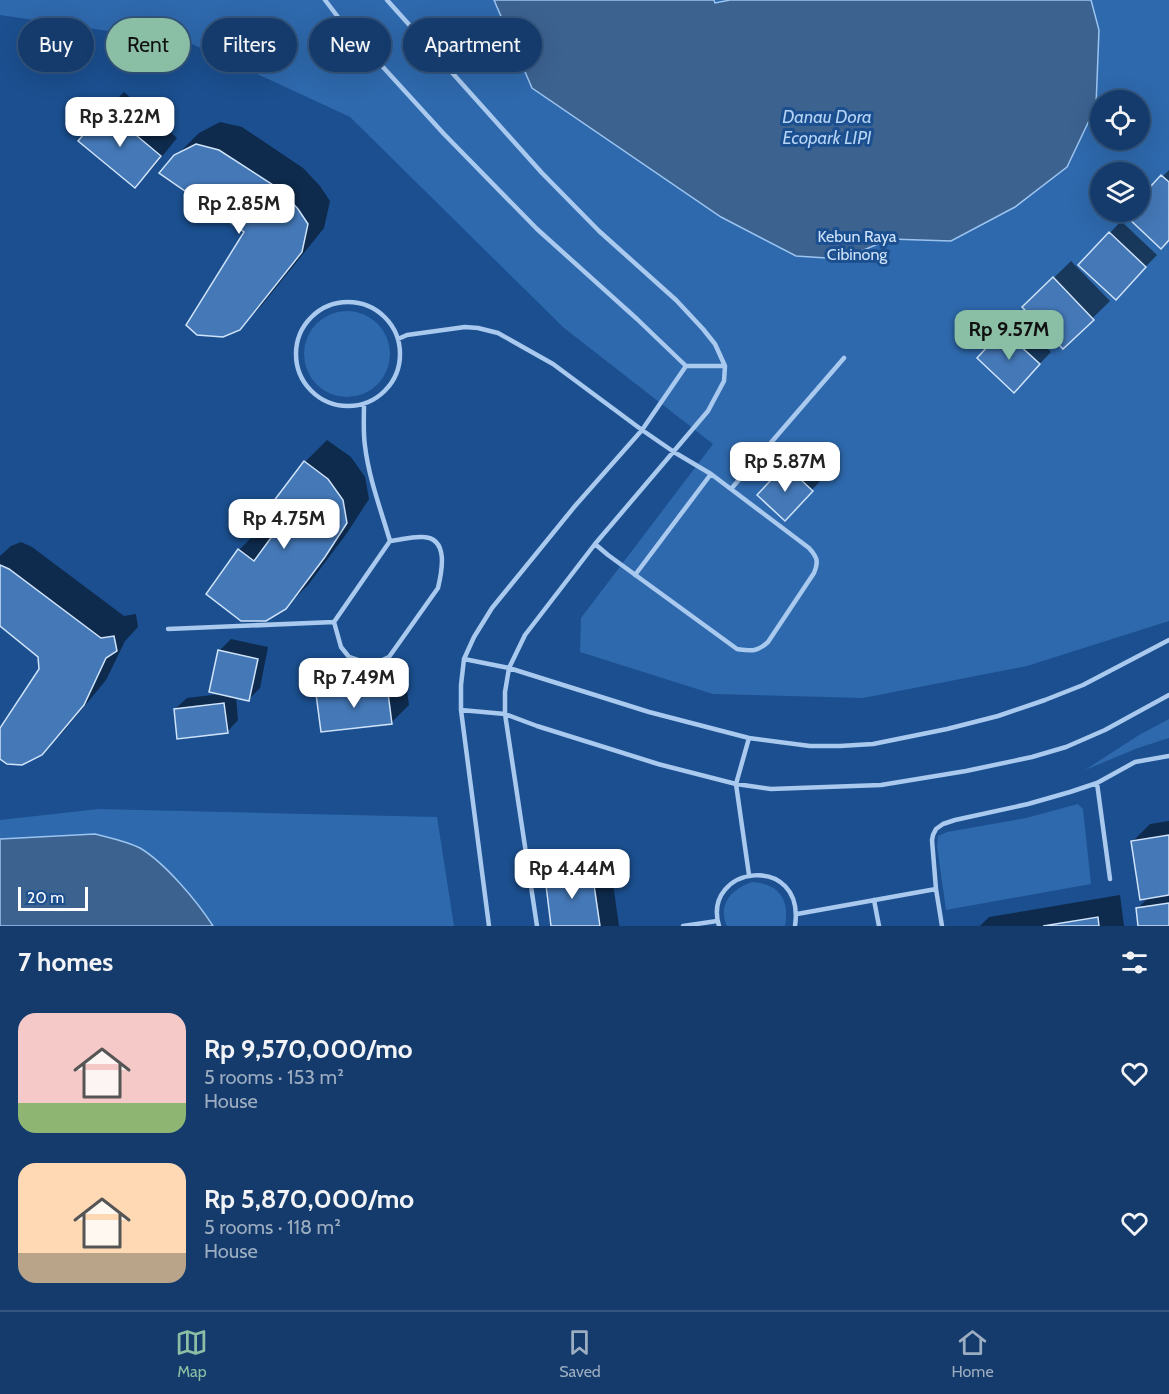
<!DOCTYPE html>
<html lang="en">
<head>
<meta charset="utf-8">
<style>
	:root { --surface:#143b6b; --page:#214673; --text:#f1f3f6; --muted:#9dadc1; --line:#33557e; --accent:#8abfa5 }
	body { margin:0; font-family:Cabin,sans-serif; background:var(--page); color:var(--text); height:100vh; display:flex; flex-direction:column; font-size:22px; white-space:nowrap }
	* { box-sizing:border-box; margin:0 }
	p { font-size:20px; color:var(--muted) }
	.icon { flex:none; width:33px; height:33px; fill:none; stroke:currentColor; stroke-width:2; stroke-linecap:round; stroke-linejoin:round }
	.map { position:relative; height:926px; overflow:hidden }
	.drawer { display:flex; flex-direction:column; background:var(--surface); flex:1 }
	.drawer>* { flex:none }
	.banner { position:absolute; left:18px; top:18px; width:600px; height:54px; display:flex; gap:12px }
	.tools { position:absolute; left:1090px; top:90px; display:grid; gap:12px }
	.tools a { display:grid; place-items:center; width:60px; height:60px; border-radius:50%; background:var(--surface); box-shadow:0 6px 24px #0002,0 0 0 2px var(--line); font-size:30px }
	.scale { position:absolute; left:18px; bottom:15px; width:70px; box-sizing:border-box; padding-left:6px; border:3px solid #fff; border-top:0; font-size:16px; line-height:21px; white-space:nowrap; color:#fff; -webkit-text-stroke:4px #1b4f8f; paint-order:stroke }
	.price { position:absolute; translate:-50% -51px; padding:0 14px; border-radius:12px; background:#fff; color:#222; font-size:20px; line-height:39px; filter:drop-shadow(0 2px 3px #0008) }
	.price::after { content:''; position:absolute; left:50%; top:36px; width:18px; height:14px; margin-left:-9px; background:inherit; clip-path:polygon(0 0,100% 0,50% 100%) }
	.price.current { background:var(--accent); color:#111 }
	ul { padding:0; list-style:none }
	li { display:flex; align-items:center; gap:18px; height:150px; padding:0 18px }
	li span { display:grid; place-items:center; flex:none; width:168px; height:120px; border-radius:18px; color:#555 }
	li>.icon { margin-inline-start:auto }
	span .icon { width:72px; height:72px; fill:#fffc; stroke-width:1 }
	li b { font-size:26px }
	h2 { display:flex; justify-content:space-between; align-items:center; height:72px; padding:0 18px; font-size:26px }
	.pill { padding:0 21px; border-radius:27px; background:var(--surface); box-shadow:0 6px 24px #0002,0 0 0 2px var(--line); font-size:21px; line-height:54px }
	.pill.current { background:var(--accent); color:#111 }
	.dock { display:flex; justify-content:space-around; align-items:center; height:84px; border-top:2px solid var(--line); background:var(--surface); font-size:16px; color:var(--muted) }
	.dock a { display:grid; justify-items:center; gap:3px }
	.dock .current { color:var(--accent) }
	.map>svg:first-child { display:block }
	.green { fill:#2e69ad; fill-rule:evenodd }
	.water { fill:#3c6290; stroke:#9cc4f0; stroke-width:1.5 }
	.shadow { fill:#0007 }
	.building { fill:#4478b7; stroke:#cfe3fa; stroke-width:1.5 }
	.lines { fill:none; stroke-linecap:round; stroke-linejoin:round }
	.service { stroke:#a9c9ee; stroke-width:4.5 }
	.labels { text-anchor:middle; stroke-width:6; stroke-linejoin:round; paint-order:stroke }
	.park-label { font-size:16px; fill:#cfe3fa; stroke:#1b4f8f }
	.water-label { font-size:18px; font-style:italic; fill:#b5d3f5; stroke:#1b4f8f }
</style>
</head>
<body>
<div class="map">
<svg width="1169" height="926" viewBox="0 0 1169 926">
	<rect width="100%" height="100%" fill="#1b4f8f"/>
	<path class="green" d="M0 0H1169V621L1027 666 863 698 713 694 580 652 581 618 713 444 564 328 350 117 190 43 0 15ZM1101 100H1140V140H1101ZM1101 172H1140V212H1101Z
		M304 354a43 43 0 1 1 86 0a43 43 0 1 1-86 0Z
		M1169 719V738L1138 748 1085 770 1139 735Z
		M1078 804 1083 809 1091 884 946 910 937 846 938 836 947 832 1026 818Z
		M99 809 437 817 454 926H0V820Z
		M752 882C779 884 790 899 785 926H727C717 904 732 889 752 882Z"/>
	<path class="water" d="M494 0H714L715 3 730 0H1091L1099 30 1096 106 1067 167 1015 207 951 241 890 239 842 259 796 256 721 217 532 88Z
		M95 834C110 838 126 841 140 848 165 863 197 901 213 926H0V839Z"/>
	<path class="shadow" d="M124 92 177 138 152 169 134 186 81 140 106 110Z
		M220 122 242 127 303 168 320 186 330 201 324 228 262 305 239 329 246 232 176 156 199 133Z
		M1169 170V238L1127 214 1129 212H1140V200Z
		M1121 221 1157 255 1127 286 1110 233Z
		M1071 261 1110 301 1063 347 1024 307Z
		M1016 319 1051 352 1025 379 979 358Z
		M327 440 351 457 365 477 369 499 347 533 308 585 285 608 239 550 261 528 274 537 286 520 305 462Z
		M797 454 823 478 796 507 759 495Z
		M21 542 32 547 124 616 136 614 138 627 125 641 106 680 64 731 41 754 0 757V731L41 669 39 656 0 624V556L11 546Z
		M231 639 268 647 260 688 249 699 236 697 238 720 227 732 175 709 187 698 220 694 219 651Z
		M404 669 409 705 391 723 317 694 335 677Z
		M1169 821V926H1140L1137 909 1149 897 1133 841 1150 824Z
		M609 855 619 926H553L546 878 564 861Z
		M1120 895 1124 926H980L989 917Z"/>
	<path class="building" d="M105 109 161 156 135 188 78 141Z
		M196 144 219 150 281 190 298 209 308 224 302 252 240 330 223 337 197 335 186 325 244 232 159 173 174 155Z
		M1161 175 1169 182V240L1161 249 1124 214 1127 212H1140V198Z
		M1109 232 1146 267 1116 300 1078 265Z
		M1053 277 1094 320 1063 349 1022 307Z
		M1003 330 1040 364 1014 393 977 358Z
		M304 461 328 479 343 500 347 523 325 557 286 609 266 621H241L206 594 238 549 254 561 284 520 270 506Z
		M785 465 813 491 785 521 757 495Z
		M0 565 9 569 101 638 114 636 117 651 106 658 84 705 42 755 22 765 7 764 0 759V728L39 669 38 657 0 626Z
		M218 650 258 659 249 701 209 692Z
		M387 685 392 724 321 732 316 694Z
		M224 703 228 733 177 739 174 709Z
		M1169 835V895L1140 900 1131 841Z
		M592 871 600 926H551L545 877Z
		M1169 903V926H1138L1136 908Z
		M1098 917 1099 926H1043Z"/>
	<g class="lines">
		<path class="service" d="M325 0 341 21 444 134 537 229 637 319 686 366 642 430 575 506 492 608 474 637 464 659 461 685V710L489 926
			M387 0 542 173 599 231 676 300 703 329 715 344 725 366 724 381 708 411 595 544 525 635 509 668 505 692V714L537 926
			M296 354a52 52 0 1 1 104 0a52 52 0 1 1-104 0Z
			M398 339 407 335 465 327 478 328 498 333 553 364 642 430 674 452 711 474 809 548C817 557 819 561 814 573L768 642C757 652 752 651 737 649L608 555 595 544
			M686 366H725
			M731 489 844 358
			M635 575 711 474
			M334 622 341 647 349 657 364 662H378L389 657 438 588C442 571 449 538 423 537 412 536 401 540 390 541
			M168 629 334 622 390 541C381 510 369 479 365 446 363 432 364 418 364 404
			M464 659 509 668 649 712 749 738 810 746H840L873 744 947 729 998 716 1045 700 1083 685 1169 640
			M461 710 505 714 537 726 658 764 736 784 771 789 881 785 966 771 1032 757 1066 747 1105 730 1169 695
			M1097 783 1110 879
			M749 875 736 784 749 738
			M874 900 879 926
			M797 914 936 889
			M683 926 717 921
			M719 926C701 865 806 852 795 926
			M942 926 936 889 932 840 933 835 936 829 943 824 955 820 1028 804 1070 792 1097 783 1135 762 1169 756"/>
	</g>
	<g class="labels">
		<g class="park-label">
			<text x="857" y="242">Kebun Raya<tspan x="857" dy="18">Cibinong</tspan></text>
		</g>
		<g class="water-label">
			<text x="827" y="123">Danau Dora<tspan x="827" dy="21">Ecopark LIPI</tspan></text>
		</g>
	</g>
</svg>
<div class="tools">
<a><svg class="icon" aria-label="locate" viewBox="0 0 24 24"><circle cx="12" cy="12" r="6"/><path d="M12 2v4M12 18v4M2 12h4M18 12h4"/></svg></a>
<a><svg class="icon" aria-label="layers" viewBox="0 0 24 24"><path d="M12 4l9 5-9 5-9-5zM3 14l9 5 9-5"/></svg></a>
</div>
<div class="scale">20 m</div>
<b class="price" style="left:120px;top:148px">Rp 3.22M</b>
<b class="price" style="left:239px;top:235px">Rp 2.85M</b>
<b class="price current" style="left:1009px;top:361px">Rp 9.57M</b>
<b class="price" style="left:785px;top:493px">Rp 5.87M</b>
<b class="price" style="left:284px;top:550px">Rp 4.75M</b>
<b class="price" style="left:354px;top:709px">Rp 7.49M</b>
<b class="price" style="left:572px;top:900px">Rp 4.44M</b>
<div class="banner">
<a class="pill">Buy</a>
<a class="pill current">Rent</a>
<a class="pill">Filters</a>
<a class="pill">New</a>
<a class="pill">Apartment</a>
</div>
</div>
<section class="drawer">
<h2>7 homes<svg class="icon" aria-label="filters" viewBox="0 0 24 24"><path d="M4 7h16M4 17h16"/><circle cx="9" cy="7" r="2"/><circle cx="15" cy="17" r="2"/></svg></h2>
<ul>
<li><span style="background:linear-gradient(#f6c9c9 75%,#8fb573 0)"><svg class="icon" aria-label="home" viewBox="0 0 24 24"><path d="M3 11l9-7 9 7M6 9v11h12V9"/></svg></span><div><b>Rp 9,570,000/mo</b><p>5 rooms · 153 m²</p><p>House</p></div><svg class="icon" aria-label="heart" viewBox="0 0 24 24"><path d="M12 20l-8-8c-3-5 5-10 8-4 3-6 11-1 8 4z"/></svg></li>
<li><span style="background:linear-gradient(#ffd9b3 75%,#b9a48a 0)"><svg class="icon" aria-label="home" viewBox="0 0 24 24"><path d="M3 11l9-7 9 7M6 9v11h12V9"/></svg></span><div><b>Rp 5,870,000/mo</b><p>5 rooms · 118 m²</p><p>House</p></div><svg class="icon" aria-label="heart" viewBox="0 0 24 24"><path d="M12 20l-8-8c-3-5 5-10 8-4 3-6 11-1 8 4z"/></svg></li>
</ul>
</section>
<nav class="dock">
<a class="current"><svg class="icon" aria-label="map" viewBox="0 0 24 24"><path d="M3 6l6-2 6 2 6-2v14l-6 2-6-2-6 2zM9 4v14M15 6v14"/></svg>Map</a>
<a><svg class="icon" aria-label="saved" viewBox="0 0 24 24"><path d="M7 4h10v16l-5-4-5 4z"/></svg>Saved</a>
<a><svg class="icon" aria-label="home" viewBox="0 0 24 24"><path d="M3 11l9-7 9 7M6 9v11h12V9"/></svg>Home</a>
</nav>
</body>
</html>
